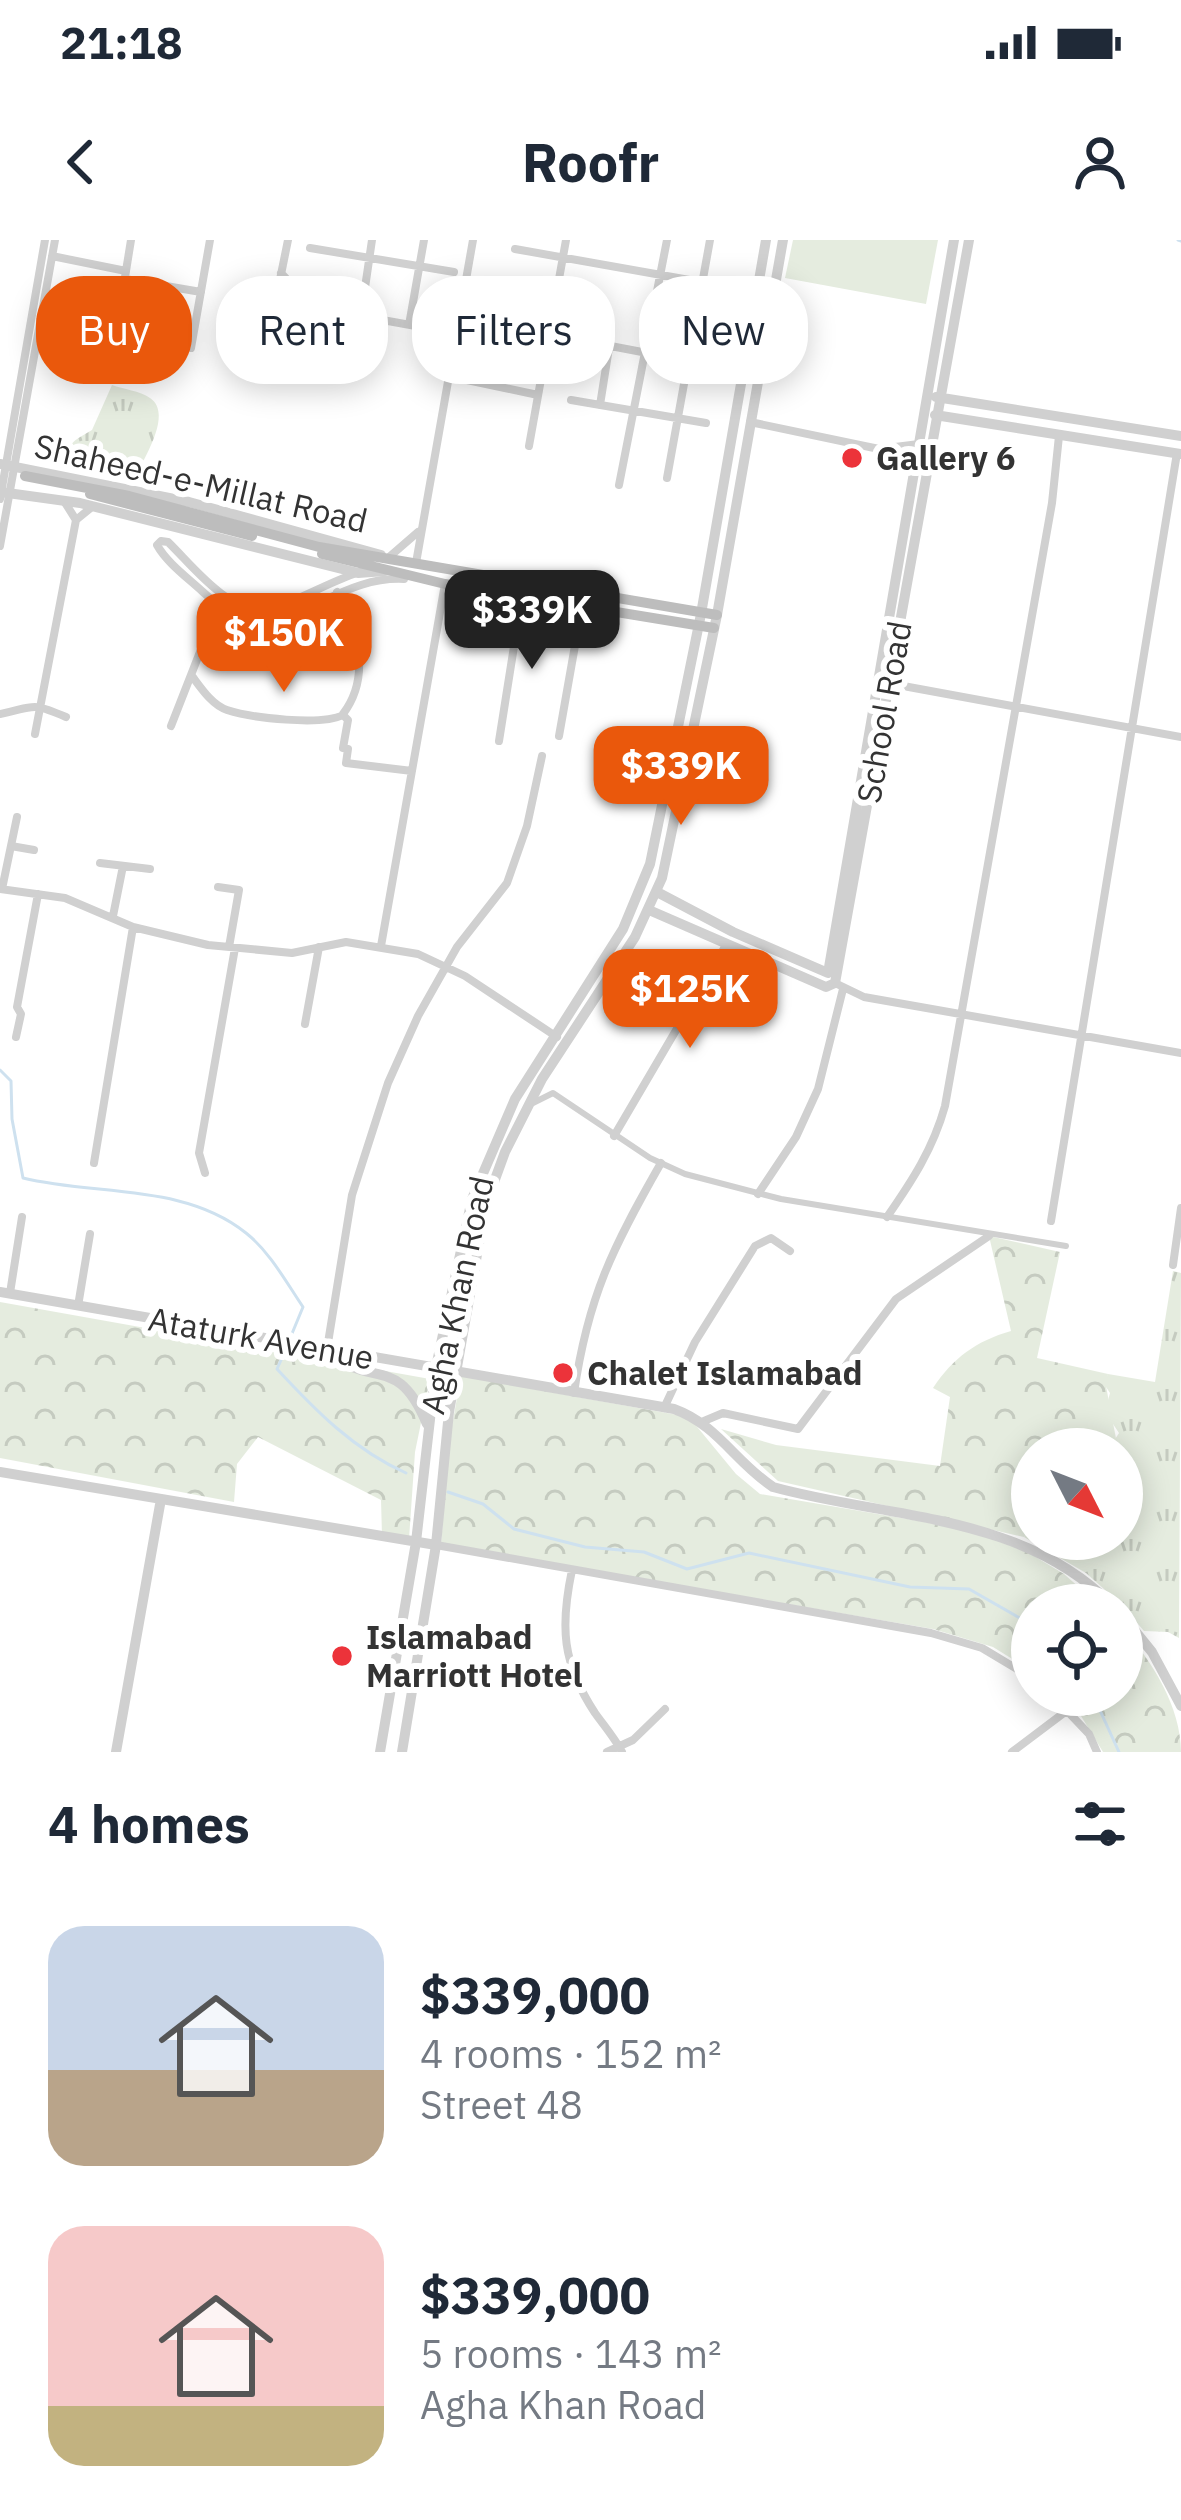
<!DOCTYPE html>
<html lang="en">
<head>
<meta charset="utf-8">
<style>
	:root { --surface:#fff; --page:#f2f2f3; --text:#1f2937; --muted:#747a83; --accent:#ea580c }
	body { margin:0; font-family:"IBM Plex Sans",sans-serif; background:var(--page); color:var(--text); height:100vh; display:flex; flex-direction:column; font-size:45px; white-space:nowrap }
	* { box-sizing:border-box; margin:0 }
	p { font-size:39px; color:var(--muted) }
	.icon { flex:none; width:66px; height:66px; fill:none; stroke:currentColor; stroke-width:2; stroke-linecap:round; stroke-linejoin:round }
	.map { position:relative; height:1512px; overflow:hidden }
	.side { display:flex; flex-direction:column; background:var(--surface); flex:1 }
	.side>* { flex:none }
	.hud { position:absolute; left:36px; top:36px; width:1110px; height:108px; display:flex; gap:24px }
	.needle { width:78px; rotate:132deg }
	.controls { position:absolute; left:1011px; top:1188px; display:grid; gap:24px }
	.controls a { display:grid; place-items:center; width:132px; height:132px; border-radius:50%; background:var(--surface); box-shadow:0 6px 30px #0003; font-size:60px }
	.price { position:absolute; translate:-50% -102px; padding:0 27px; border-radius:24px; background:var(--accent); color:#fff; font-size:39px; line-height:78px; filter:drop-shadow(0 3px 6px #0008) }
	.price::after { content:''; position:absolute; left:50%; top:72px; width:36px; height:27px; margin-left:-18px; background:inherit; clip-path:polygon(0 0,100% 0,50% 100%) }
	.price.current { background:#222; color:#fff }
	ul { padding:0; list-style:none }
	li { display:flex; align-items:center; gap:36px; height:300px; padding:0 48px }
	li span { display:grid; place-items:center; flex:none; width:336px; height:240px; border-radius:36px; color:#555 }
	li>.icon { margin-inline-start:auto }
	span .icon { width:144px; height:144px; fill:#fffc; stroke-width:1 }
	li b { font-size:51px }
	h2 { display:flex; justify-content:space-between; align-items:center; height:144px; padding:0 48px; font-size:51px }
	.tag { padding:0 42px; border-radius:48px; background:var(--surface); box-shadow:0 6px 30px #0003; font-size:42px; line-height:108px }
	.tag.current { background:var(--accent); color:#fff }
	.status { display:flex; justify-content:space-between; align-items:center; height:84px; padding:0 60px; background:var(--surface); direction:ltr }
	.status svg { height:33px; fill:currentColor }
	header { display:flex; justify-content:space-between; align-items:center; height:156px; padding:0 48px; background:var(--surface); font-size:54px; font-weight:700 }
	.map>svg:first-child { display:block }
	.grass { fill:#e5ecdf }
	.forest { fill:url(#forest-crowns) }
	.park { fill:url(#park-tufts) }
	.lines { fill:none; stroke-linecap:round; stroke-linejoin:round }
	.stream { stroke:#cee1ef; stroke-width:3 }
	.pedestrian { stroke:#d0d0d0; stroke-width:6 }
	.minor { stroke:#d0d0d0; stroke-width:8 }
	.tertiary { stroke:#d0d0d0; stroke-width:10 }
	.secondary { stroke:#bdbdbd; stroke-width:10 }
	.poi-dot { fill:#ec333a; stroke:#fff; stroke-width:4.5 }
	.labels { text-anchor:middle; stroke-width:12; stroke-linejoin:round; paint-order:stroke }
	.poi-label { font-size:33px; font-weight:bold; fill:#333; stroke:#fff; text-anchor:start }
	.street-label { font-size:33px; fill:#333; stroke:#fff }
</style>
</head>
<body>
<div class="status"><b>21:18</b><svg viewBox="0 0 49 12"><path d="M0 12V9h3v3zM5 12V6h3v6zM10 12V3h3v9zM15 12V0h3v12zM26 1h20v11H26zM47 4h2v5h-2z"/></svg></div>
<header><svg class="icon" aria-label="back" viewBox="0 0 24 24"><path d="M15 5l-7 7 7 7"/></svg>Roofr<svg class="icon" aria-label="person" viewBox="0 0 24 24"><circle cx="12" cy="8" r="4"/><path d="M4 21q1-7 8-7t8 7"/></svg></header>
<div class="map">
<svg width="1181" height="1512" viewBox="0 0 1181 1512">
	<defs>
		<pattern id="forest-crowns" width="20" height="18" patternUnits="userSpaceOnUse" patternTransform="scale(3)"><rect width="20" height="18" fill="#e5ecdf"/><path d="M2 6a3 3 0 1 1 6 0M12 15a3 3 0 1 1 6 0" fill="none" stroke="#c5cbc0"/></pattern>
		<pattern id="park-tufts" width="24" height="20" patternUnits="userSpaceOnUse" patternTransform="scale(3)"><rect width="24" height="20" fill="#e5ecdf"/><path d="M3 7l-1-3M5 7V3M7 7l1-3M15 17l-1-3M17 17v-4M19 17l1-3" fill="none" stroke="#c5cbc0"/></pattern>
	</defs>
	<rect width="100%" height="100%" fill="#fff"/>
	<path class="grass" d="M793 0H938L926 64 785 38Z"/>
	<path class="forest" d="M989 996 1060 1012 1037 1118 1108 1134 1106 1146 1118 1209H1032V1290L1024 1297 778 1241 721 1189 776 1205 940 1226 950 1157 933 1148C953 1118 976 1101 1011 1091Z
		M0 1062 430 1139 415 1212 409 1299 382 1295 381 1260 258 1197 237 1224 234 1262 0 1218Z
		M461 1136 689 1177 736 1234 760 1254 960 1288 1009 1301 1064 1334 1099 1365H1032V1431L993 1407 933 1389 441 1305 449 1202Z
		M1122 1388C1152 1420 1181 1467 1181 1512H1103L1078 1471 1061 1455H1122Z"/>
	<path class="park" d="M112 145C123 149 140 151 150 158 174 174 142 221 134 240L64 227C71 200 70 203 92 190Z
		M1173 1031 1181 1033 1179 1398 1168 1392 1144 1391 1122 1365 1086 1333 1024 1297 1032 1290V1299H1122V1209L1110 1207 1119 1193 1105 1172 1110 1153 1104 1144 1108 1134 1155 1142Z"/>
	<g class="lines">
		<path class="stream" d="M1178 0 1181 1
			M0 830 11 841 12 879 23 938C96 956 184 943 246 993 270 1012 286 1042 303 1067L291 1096
			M286 1109 277 1129C315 1170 354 1210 406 1233
			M448 1252 483 1264 514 1289 585 1307 644 1312 687 1329 749 1313 910 1347 969 1349 1032 1385
			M1093 1455 1119 1512"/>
		<path class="pedestrian" d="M533 863 553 853 650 918 685 934 781 959 1066 1006"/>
		<path class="minor" d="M310 8 454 32
			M515 9 757 52
			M52 16 126 31
			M281 33 292 45 288 63 275 64 288 0
			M125 39 201 52
			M288 63 438 90
			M361 75 372 0
			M459 77 757 134
			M409 85 424 0
			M115 99 131 0
			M191 108 210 0
			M448 136 538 155
			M571 160 706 183
			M600 165 609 108
			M750 182 879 209 919 204
			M529 206 566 0
			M667 238 710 0
			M619 245 667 0
			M0 259 45 0
			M64 261 76 280 92 267
			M0 306 55 0
			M388 318 418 292
			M416 323 473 0
			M357 333C331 341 290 365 268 369 229 375 193 326 168 302L161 301 157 305C167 323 188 338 203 352 277 422 324 335 404 339
			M337 352C357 392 372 435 343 474
			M192 436C201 448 212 465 227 470 252 478 321 486 343 475L348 480 343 508 348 509 346 523 412 531
			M887 443 1181 497
			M0 474C35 467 29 461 66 477
			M171 486 218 366
			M35 494 76 280
			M559 496 582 366
			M499 501 522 356
			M11 606 34 610
			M100 623 150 629
			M218 647 239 650 229 707
			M0 649 65 658 133 687 208 705 292 713 346 702 418 714 465 736 557 797
			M2 649 17 577
			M113 676 123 626
			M381 706 445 344
			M835 743 864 757 1181 813
			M305 784 319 707
			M16 797 21 774 17 767 38 654
			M614 896 726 705
			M94 923 133 687
			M205 933 199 913 235 708
			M758 954 796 897 818 849 843 749
			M887 977C912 941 933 909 945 866L1052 263 1059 196
			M1051 981 1177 213
			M1173 1025 1181 968
			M10 1053 22 977
			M78 1066 90 994
			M327 1109 352 955 388 843 418 776 457 707 507 643 527 586 542 516
			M574 1153C588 1056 613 1007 661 923
			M664 1168 695 1102 755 1006 771 998 790 1011
			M704 1181 723 1173 798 1189 896 1059 989 996
			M436 1305 931 1393 982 1408 1032 1438
			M572 1330C560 1387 562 1423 595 1473 605 1487 614 1497 622 1512
			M1052 1455 1089 1494 1097 1512
			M607 1512 633 1500 665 1469
			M1012 1512 1069 1469"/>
		<path class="tertiary" d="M936 157 1181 196
			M935 175 1181 214
			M0 224 189 262 381 315
			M0 252 80 263 358 333 385 331
			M657 652 733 692 828 733 954 0
			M649 670 826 747 835 743 969 0
			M0 1052 674 1169C718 1185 735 1222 773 1247 889 1279 1021 1273 1112 1365
			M327 1112C375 1150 397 1113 427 1184
			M0 1232 436 1305
			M1122 1375 1152 1412 1181 1466
			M116 1512 161 1259
			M380 1512 416 1302 436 1127 472 959 515 859 623 689 650 624 701 374 766 0
			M402 1512 436 1305 449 1172 486 964 505 912 542 839 635 697 662 638 717 375 783 0"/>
		<path class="secondary" d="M25 236 129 256 319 307 717 375
			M90 254 252 296
			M322 314 445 344 714 388"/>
	</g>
	<g class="poi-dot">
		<circle cx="852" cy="218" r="12"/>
		<circle cx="563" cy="1133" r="12"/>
		<circle cx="342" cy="1416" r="12"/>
	</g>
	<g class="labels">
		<g class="poi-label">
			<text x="876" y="230">Gallery 6</text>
			<text x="587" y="1145">Chalet Islamabad</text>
			<text x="366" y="1409">Islamabad<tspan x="366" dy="38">Marriott Hotel</tspan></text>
		</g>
		<g class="street-label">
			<text transform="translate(201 243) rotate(13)" y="12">Shaheed-e-Millat Road</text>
			<text transform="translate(884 472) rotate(-80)" y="12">School Road</text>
			<text transform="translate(457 1055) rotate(-78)" y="12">Agha Khan Road</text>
			<text transform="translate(261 1098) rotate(10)" y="12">Ataturk Avenue</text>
		</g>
	</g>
</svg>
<div class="controls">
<a><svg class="needle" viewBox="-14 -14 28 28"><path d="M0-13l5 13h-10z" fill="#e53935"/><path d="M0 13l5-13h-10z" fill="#747a83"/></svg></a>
<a><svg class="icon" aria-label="locate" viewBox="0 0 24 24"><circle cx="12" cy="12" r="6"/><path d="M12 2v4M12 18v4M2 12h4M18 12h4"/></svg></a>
</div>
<b class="price current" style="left:532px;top:432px">$339K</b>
<b class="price" style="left:284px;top:455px">$150K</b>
<b class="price" style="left:681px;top:588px">$339K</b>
<b class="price" style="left:690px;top:811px">$125K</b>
<div class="hud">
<a class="tag current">Buy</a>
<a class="tag">Rent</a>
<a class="tag">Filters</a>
<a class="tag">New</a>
</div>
</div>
<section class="side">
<h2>4 homes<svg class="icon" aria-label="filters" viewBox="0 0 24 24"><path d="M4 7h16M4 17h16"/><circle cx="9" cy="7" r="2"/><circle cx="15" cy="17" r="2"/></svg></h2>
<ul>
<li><span style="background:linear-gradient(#c9d6e8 60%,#b9a48a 0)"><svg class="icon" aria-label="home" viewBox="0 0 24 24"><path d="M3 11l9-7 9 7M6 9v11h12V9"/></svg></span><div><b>$339,000</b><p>4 rooms · 152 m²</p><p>Street 48</p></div></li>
<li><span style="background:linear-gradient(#f6c9c9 75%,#c2b280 0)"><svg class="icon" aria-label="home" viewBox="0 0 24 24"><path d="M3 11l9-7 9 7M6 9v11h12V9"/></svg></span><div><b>$339,000</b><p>5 rooms · 143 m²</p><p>Agha Khan Road</p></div></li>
</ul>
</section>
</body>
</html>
